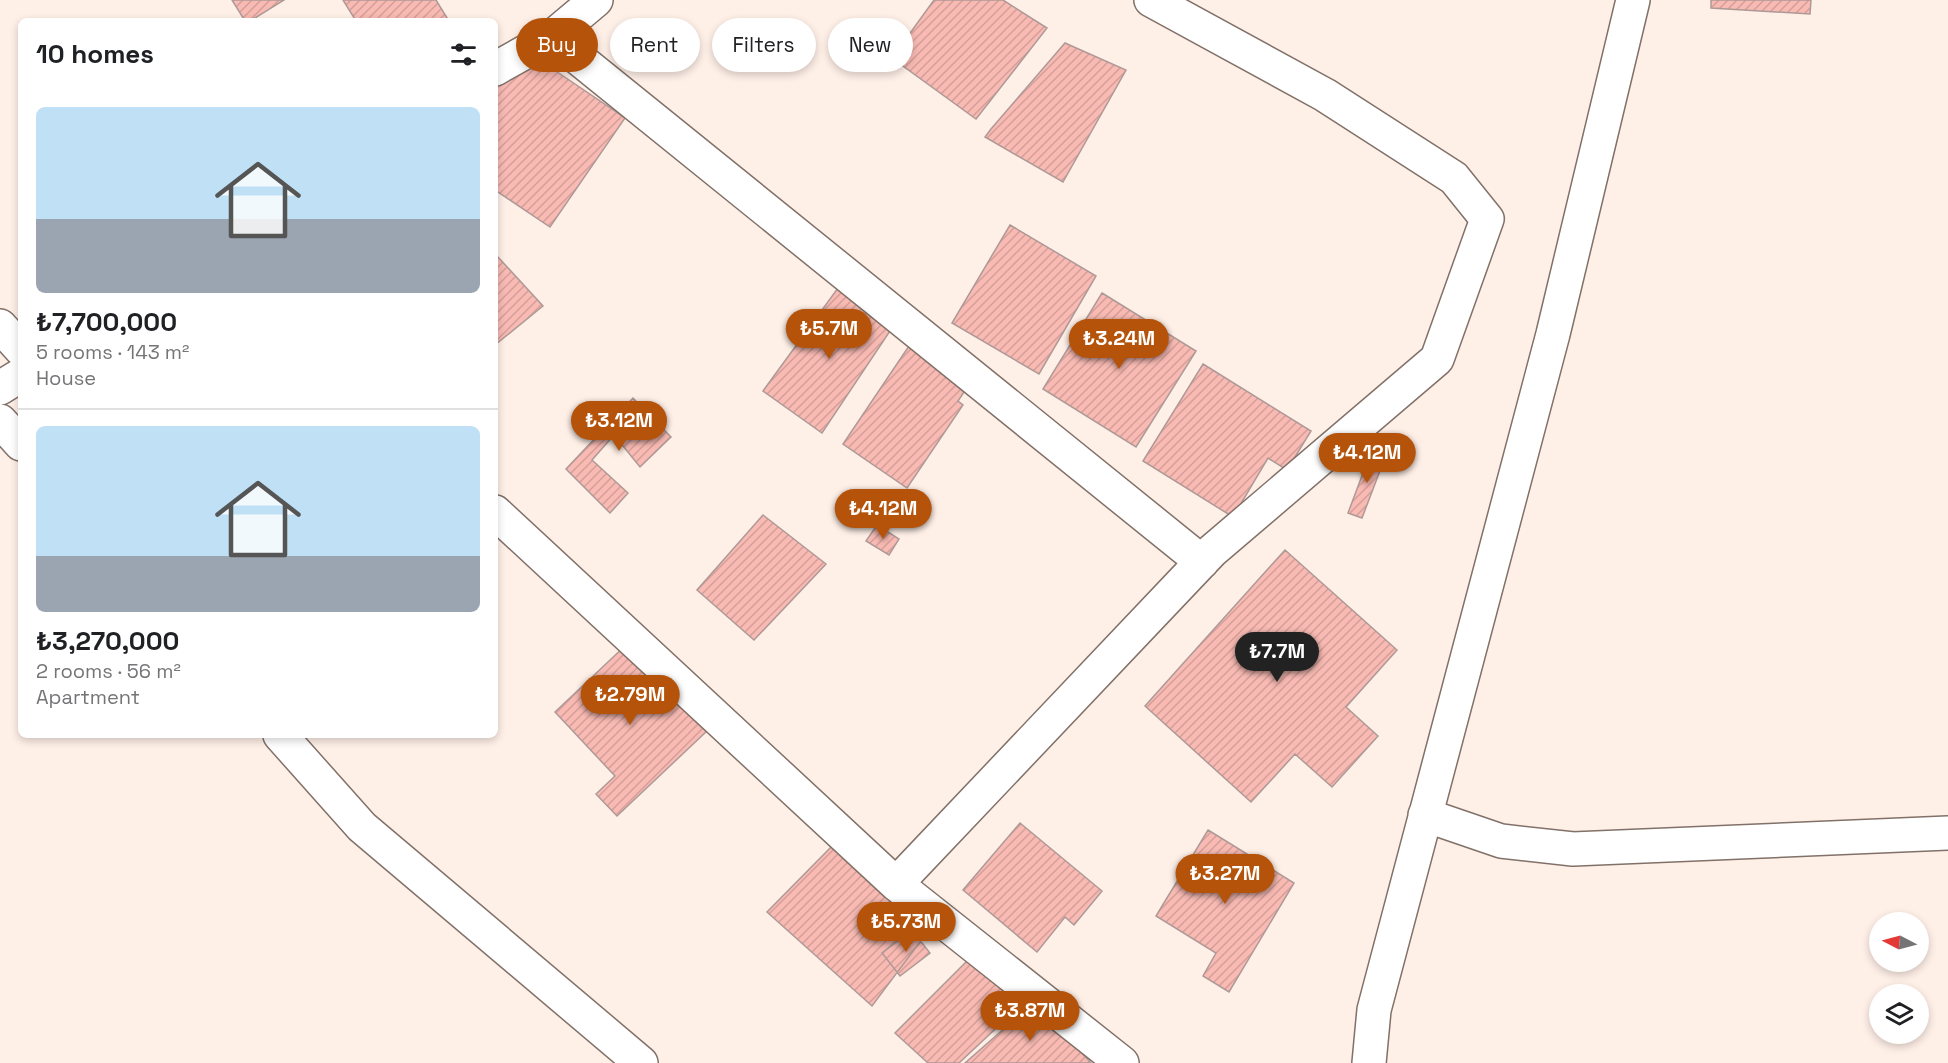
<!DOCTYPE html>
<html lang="en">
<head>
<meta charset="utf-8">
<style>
	:root { --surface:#fff; --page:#f2f2f2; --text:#202124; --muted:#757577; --line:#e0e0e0; --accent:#b45309 }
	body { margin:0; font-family:"Space Grotesk",sans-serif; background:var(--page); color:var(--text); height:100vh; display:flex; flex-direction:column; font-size:22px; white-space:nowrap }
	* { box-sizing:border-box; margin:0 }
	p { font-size:20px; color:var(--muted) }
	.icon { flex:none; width:33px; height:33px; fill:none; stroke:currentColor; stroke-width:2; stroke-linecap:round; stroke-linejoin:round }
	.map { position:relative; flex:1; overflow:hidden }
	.panel { position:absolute; left:18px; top:18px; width:480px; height:720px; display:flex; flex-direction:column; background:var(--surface); border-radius:9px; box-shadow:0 3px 9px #0003 }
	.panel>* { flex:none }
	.top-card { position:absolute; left:516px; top:18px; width:570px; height:54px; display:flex; gap:12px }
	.needle { width:39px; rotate:276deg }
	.tools { position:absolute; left:1869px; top:912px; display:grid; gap:12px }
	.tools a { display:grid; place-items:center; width:60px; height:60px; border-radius:50%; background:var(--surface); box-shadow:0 3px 9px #0003; font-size:30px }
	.price { position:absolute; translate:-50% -51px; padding:0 14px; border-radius:21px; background:var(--accent); color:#fff; font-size:20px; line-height:39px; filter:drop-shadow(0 2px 3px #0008) }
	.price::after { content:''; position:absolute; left:50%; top:36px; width:18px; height:14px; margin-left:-9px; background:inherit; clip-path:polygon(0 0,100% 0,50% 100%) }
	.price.current { background:#222; color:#fff }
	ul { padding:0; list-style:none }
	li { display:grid; align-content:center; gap:12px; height:318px; padding:0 18px }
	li+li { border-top:2px solid var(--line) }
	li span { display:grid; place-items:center; height:186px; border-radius:9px; color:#555 }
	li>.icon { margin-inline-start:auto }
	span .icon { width:108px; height:108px; fill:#fffc; stroke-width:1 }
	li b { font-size:26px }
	h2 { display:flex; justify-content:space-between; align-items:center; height:72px; padding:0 18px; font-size:26px }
	.tag { padding:0 21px; border-radius:27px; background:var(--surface); box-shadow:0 3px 9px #0003; font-size:21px; line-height:54px }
	.tag.current { background:var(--accent); color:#fff }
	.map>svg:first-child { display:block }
	.building { fill:url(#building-hatch); stroke:#ae9997; stroke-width:1.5 }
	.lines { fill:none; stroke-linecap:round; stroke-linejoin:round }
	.minor-casing { stroke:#817168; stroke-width:36 }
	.minor { stroke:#fff; stroke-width:33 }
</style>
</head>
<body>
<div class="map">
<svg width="1948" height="1063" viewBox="0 0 1948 1063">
	<defs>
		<pattern id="building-hatch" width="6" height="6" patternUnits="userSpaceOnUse" patternTransform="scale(1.5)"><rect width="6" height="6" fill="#f8bab3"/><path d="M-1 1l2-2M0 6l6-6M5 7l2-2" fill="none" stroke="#d49f98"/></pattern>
	</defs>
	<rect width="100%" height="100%" fill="#feefe7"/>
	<path class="building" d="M232 0H284L250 21H245Z
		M343 0H436L449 21H356Z
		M934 0H1003L1047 28 976 119 892 58Z
		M1711 0H1811L1810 14 1711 8Z
		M1065 43 1126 70 1063 182 985 137 991 129Z
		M519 46 625 118 550 227 495 190V82Z
		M1010 225 1096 276 1039 374 952 323Z
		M497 256 543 306 495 345V257Z
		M838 288 894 325 822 433 763 391Z
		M1102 293 1196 351 1136 447 1043 389Z
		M915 337 974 377 958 401 963 405 907 488 843 444Z
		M1203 364 1311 431 1287 470 1268 458 1233 517 1143 461Z
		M633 398 671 437 640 467 614 435 592 460 628 493 610 513 566 469Z
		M1372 449 1386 455 1362 518 1348 513Z
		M763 515 826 564 754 640 697 590Z
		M877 525 899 539 889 555 866 541Z
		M1285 550 1397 650 1346 707 1378 736 1332 787 1295 754 1251 802 1145 706Z
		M627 644 708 730 617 816 596 794 615 776 555 712Z
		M1020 823 1102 891 1074 925 1065 917 1037 952 963 890Z
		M1208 830 1294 883 1229 992 1203 976 1216 953 1156 916Z
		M835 843 935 922 872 1006 767 912Z
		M912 930 930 953 900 976 882 953Z
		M975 953 1024 1002 959 1063H928L895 1033Z
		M1030 997 1091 1063H965L1015 1019Z"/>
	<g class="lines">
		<g class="minor-casing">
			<path id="minor" d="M552 37 1202 562
				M495 69 552 37 596 0
				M0 326 21 349
				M0 388 21 375
				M0 421 21 444
				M495 512 896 884 1122 1063
				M280 735 362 827 641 1063
				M1425 815 1501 841 1573 849 1948 833
				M896 884 1212 551 1437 359 1487 219 1454 178 1325 95 1151 0
				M1369 1063 1374 1010 1553 334 1633 0"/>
		</g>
		<use href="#minor" class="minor"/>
	</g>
</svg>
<div class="tools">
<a><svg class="needle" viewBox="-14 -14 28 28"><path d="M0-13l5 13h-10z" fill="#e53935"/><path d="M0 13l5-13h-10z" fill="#757577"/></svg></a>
<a><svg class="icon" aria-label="layers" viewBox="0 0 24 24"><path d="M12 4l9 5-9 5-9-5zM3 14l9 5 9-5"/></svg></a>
</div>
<b class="price" style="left:829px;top:360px">₺5.7M</b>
<b class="price" style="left:1119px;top:370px">₺3.24M</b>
<b class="price" style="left:619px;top:452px">₺3.12M</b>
<b class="price" style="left:1367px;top:484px">₺4.12M</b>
<b class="price" style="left:883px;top:540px">₺4.12M</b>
<b class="price current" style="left:1277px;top:683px">₺7.7M</b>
<b class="price" style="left:630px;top:726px">₺2.79M</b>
<b class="price" style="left:1225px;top:905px">₺3.27M</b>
<b class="price" style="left:906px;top:953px">₺5.73M</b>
<b class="price" style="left:1030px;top:1042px">₺3.87M</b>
<div class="top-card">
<a class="tag current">Buy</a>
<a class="tag">Rent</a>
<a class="tag">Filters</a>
<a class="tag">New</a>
</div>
<section class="panel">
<h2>10 homes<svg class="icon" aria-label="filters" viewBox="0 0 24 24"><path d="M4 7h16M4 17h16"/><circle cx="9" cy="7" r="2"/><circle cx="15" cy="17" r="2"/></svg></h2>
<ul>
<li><span style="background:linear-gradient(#bfe0f5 60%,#9aa5b1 0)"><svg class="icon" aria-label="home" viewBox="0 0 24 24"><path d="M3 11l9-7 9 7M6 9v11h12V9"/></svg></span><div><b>₺7,700,000</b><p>5 rooms · 143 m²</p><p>House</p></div></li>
<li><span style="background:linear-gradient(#bfe0f5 70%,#9aa5b1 0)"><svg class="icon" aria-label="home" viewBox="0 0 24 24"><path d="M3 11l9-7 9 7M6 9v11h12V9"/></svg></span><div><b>₺3,270,000</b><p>2 rooms · 56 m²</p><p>Apartment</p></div></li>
</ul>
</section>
</div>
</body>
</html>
